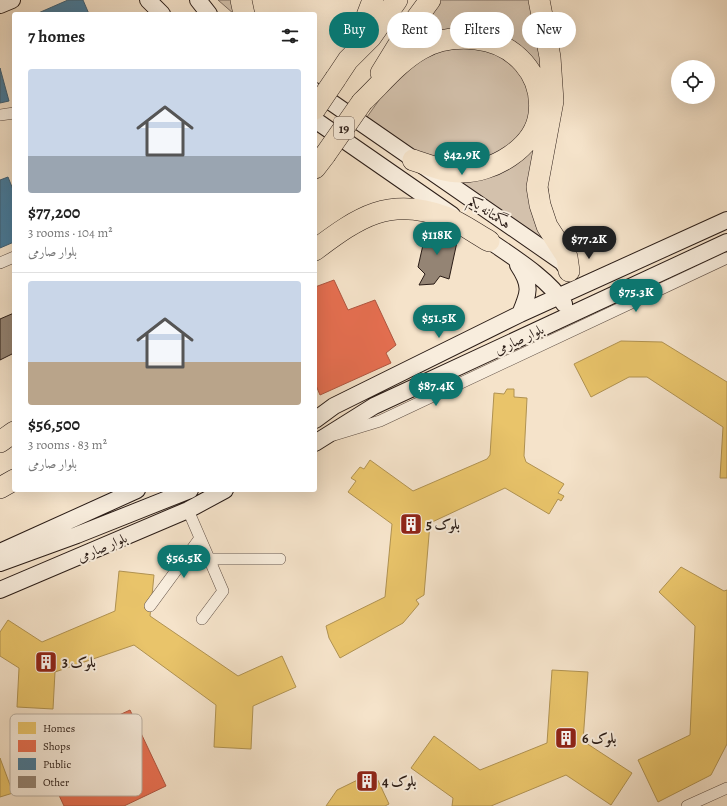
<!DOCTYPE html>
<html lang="en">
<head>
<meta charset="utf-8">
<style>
	:root { --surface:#fff; --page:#f2f2f2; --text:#222; --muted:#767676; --line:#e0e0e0; --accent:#0f766e }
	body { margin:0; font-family:Alegreya,Amiri,serif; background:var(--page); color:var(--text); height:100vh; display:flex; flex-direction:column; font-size:15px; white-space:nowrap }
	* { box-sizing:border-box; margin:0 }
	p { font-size:13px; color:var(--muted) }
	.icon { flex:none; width:22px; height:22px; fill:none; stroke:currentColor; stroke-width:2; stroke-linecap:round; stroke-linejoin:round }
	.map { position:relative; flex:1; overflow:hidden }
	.side { position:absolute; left:12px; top:12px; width:305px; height:480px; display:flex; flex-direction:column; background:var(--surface); border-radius:4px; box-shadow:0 4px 16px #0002 }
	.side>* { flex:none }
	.guide { position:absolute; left:329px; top:12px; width:338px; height:36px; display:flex; gap:8px }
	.controls { position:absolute; left:671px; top:60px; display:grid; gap:8px }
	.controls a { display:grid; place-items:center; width:44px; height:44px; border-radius:50%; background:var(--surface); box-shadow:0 4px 16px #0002; font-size:20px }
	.price { position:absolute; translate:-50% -34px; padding:0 9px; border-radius:14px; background:var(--accent); color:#fff; font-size:13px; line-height:26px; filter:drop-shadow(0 1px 2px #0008) }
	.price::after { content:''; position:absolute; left:50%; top:24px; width:12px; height:9px; margin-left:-6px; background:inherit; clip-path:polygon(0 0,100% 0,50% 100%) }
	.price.on { background:#222; color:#fff }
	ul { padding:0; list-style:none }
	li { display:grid; align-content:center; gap:8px; height:212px; padding:0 16px }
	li+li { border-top:1px solid var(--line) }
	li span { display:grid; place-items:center; height:124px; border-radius:4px; color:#555 }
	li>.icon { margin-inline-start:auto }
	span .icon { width:72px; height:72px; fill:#fffc; stroke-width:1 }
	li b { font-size:17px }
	h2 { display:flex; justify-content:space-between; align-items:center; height:48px; padding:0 16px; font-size:17px }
	.chip { padding:0 14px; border-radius:18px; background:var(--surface); box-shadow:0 4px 16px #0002; font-size:14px; line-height:36px }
	.chip.on { background:var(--accent); color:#fff }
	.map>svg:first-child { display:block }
	.green { fill:#d3c1ac; stroke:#7f6f62 }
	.homes { fill:#e9c46a; stroke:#b09251 }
	.shops { fill:#e76f51; stroke:#af5640 }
	.public { fill:#457b9d; stroke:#3d5f75 }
	.building { fill:#948474; stroke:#2b1d17 }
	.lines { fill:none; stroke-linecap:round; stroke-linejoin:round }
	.street-casing { stroke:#5e4e44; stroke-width:12 }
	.secondary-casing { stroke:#2b1d17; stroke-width:18 }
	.highway-casing { stroke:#2b1d17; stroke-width:22 }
	.street { stroke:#f8eddd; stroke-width:11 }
	.secondary { stroke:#f8eddd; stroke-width:16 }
	.highway { stroke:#f5e3ca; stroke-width:21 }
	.highway-bridge-casing { stroke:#2b1d17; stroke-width:22; stroke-linecap:butt }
	.highway-bridge { stroke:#f5e3ca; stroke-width:21 }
	.labels { text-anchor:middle; stroke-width:4; stroke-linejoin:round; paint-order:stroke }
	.shield { fill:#f8eddd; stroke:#685b52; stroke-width:1 }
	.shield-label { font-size:13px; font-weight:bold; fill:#2b1d17 }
	.street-label { font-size:14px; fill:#2b1d17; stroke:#f8eddd }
	.poi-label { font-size:14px; font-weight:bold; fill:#2b1d17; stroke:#f8eddd; text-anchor:start }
	.key { fill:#f8eddd; stroke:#baafa2; stroke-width:1 }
	.key-label { font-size:11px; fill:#2b1d17 }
</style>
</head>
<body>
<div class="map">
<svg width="727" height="806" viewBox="0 0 727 806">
	<rect width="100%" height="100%" fill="#f5e3ca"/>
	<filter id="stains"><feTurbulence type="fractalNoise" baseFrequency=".005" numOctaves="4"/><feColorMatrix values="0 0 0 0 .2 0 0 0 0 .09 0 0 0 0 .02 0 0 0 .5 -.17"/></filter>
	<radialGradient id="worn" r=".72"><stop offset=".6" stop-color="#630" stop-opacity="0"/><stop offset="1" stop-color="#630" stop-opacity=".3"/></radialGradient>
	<path class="green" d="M218 0H231L234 14Z
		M438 0H535L549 80 505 41 401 57Z
		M476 44 515 61 534 105 519 142 484 164 427 159 367 117 399 72 426 53Z
		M542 144 556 250 450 175 520 156Z"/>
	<path class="homes" d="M621 341 662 342 727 382V478H720L723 427 647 377H629L591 397 574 364Z
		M507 389H514V397L527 398 524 456 526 462 564 484 558 493 564 496 561 501 558 499 549 514 505 488 430 523 424 595 416 600 419 604 403 623 340 658 329 638 326 626 385 597 392 524 348 492 356 481 351 478 360 467 364 469 370 460 413 491 487 459 490 455 494 393 504 394Z
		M681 567 724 591 727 590V744L711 775 658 802 638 760 690 735 695 626 659 592Z
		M119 571 154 575 150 616 238 676 282 656 296 687 253 706 251 749 214 747 216 705 134 645 55 672 53 709 17 707 19 668 0 656V632L8 620 42 642 115 611Z
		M552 670 588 672 583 741 632 773 611 805 566 775 491 806H452L453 798 411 768 434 736 480 770 547 743Z
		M0 758 13 793 0 797Z
		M374 772 389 804 385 806H326L337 790Z"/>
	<path class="shops" d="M334 280 348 310 375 300 396 345 386 353 391 363 320 395 315 383V287Z
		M130 710 166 786 124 806H64L39 752Z"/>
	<path class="public" d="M68 0H83L89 14H36Z
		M0 68 9 101 0 103Z
		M8 177 14 192V242L0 248V180Z"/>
	<path class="building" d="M435 226H442L448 232 444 241 457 242 449 279 440 276 434 284 419 285 425 274 418 267 423 245 428 231Z
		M14 313V353L0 360V319Z"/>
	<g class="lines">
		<g class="street-casing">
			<path id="street" d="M0 115 14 113
				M0 263 14 257
				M334 435 380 421 727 258
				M188 510 223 591 202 619
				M209 559H280
				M150 606 200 538
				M687 806 727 788"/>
		</g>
		<g class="secondary-casing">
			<path id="secondary" d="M148 0 162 14
				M198 0 209 14
				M0 5 12 0
				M315 91 562 262 568 270
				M315 120 452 215
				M481 235C505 252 549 278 564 304
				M518 265C532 286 529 293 520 314
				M315 420 334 406 520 314 727 220
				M315 443 374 406 727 242
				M0 552 137 490
				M0 563 77 535 190 490
				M0 590 188 510 225 490"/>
		</g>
		<g class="highway-casing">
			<path id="highway" d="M241 0 244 14
				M539 0 550 57 553 101 537 187 540 205 547 226 567 257 569 271
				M357 42 373 0
				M381 73 405 34 430 0
				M336 78 348 60 371 37 397 0
				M362 102C381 84 398 62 421 49 438 39 457 37 476 39 514 43 544 74 539 114 535 148 492 173 460 172 445 172 428 165 413 160
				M315 168 325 155
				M315 250C359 217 389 196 446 217 460 222 475 233 489 241
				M0 442 14 432
				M0 488 14 480"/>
		</g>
		<use href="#street" class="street"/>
		<use href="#secondary" class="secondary"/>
		<use href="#highway" class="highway"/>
		<g class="highway-bridge-casing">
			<path id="highway-bridge" d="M315 109 336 78
				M325 155 362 102"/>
		</g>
		<use href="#highway-bridge" class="highway-bridge"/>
	</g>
	<defs>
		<g id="building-square" transform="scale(1.15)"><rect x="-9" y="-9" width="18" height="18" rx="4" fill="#8f2418" stroke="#f8eddd"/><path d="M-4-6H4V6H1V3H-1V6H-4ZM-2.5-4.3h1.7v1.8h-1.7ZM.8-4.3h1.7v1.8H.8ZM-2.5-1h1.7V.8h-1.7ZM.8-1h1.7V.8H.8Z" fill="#fff"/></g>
	</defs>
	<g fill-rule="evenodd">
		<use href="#building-square" x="411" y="524"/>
		<use href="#building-square" x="46" y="662"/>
		<use href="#building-square" x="566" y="738"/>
		<use href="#building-square" x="367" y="781"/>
	</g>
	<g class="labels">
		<rect class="shield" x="334" y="117" width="20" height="22" rx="3"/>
		<g class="shield-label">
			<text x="344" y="133">19</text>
		</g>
		<g class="street-label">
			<text transform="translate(490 212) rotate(34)" y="5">هگمتانه یکم</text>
			<text transform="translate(519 339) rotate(-25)" y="5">بلوار صارمی</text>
			<text transform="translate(102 547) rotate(-23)" y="5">بلوار صارمی</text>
		</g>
		<g class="poi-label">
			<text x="426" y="529">بلوک 5</text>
			<text x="62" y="667">بلوک 3</text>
			<text x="582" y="743">بلوک 6</text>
			<text x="382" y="786">بلوک 4</text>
		</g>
	</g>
	<rect x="10" y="714" width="132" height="82" rx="6" class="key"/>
	<rect x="18" y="722" width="18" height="12" fill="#e9c46a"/>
	<rect x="18" y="740" width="18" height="12" fill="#e76f51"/>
	<rect x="18" y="758" width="18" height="12" fill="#457b9d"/>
	<rect x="18" y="776" width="18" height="12" fill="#948474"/>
	<g class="key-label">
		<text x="43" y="732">Homes</text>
		<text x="43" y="750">Shops</text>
		<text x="43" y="768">Public</text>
		<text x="43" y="786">Other</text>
	</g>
	<rect width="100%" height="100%" filter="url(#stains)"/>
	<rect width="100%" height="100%" fill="url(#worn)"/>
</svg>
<div class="controls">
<a><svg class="icon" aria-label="locate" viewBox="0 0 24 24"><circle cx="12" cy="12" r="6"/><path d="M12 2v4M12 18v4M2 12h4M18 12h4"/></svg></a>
</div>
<b class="price" style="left:462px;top:176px">$42.9K</b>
<b class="price" style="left:437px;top:256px">$118K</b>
<b class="price on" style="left:589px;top:260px">$77.2K</b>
<b class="price" style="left:636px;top:313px">$75.3K</b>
<b class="price" style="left:439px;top:339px">$51.5K</b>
<b class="price" style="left:436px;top:407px">$87.4K</b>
<b class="price" style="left:184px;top:579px">$56.5K</b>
<div class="guide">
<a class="chip on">Buy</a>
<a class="chip">Rent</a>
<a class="chip">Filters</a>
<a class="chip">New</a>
</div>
<section class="side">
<h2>7 homes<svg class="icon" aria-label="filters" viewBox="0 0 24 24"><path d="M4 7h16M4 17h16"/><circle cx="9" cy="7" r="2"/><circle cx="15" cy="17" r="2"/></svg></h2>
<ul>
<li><span style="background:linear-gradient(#c9d6e8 70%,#9aa5b1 0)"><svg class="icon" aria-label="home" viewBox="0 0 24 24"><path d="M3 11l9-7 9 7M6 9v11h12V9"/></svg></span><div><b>$77,200</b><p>3 rooms · 104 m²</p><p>بلوار صارمی</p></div></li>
<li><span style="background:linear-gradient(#c9d6e8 65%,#b9a48a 0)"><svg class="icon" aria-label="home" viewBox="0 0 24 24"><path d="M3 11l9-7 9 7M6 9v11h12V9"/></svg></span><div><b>$56,500</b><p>3 rooms · 83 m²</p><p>بلوار صارمی</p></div></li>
</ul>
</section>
</div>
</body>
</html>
